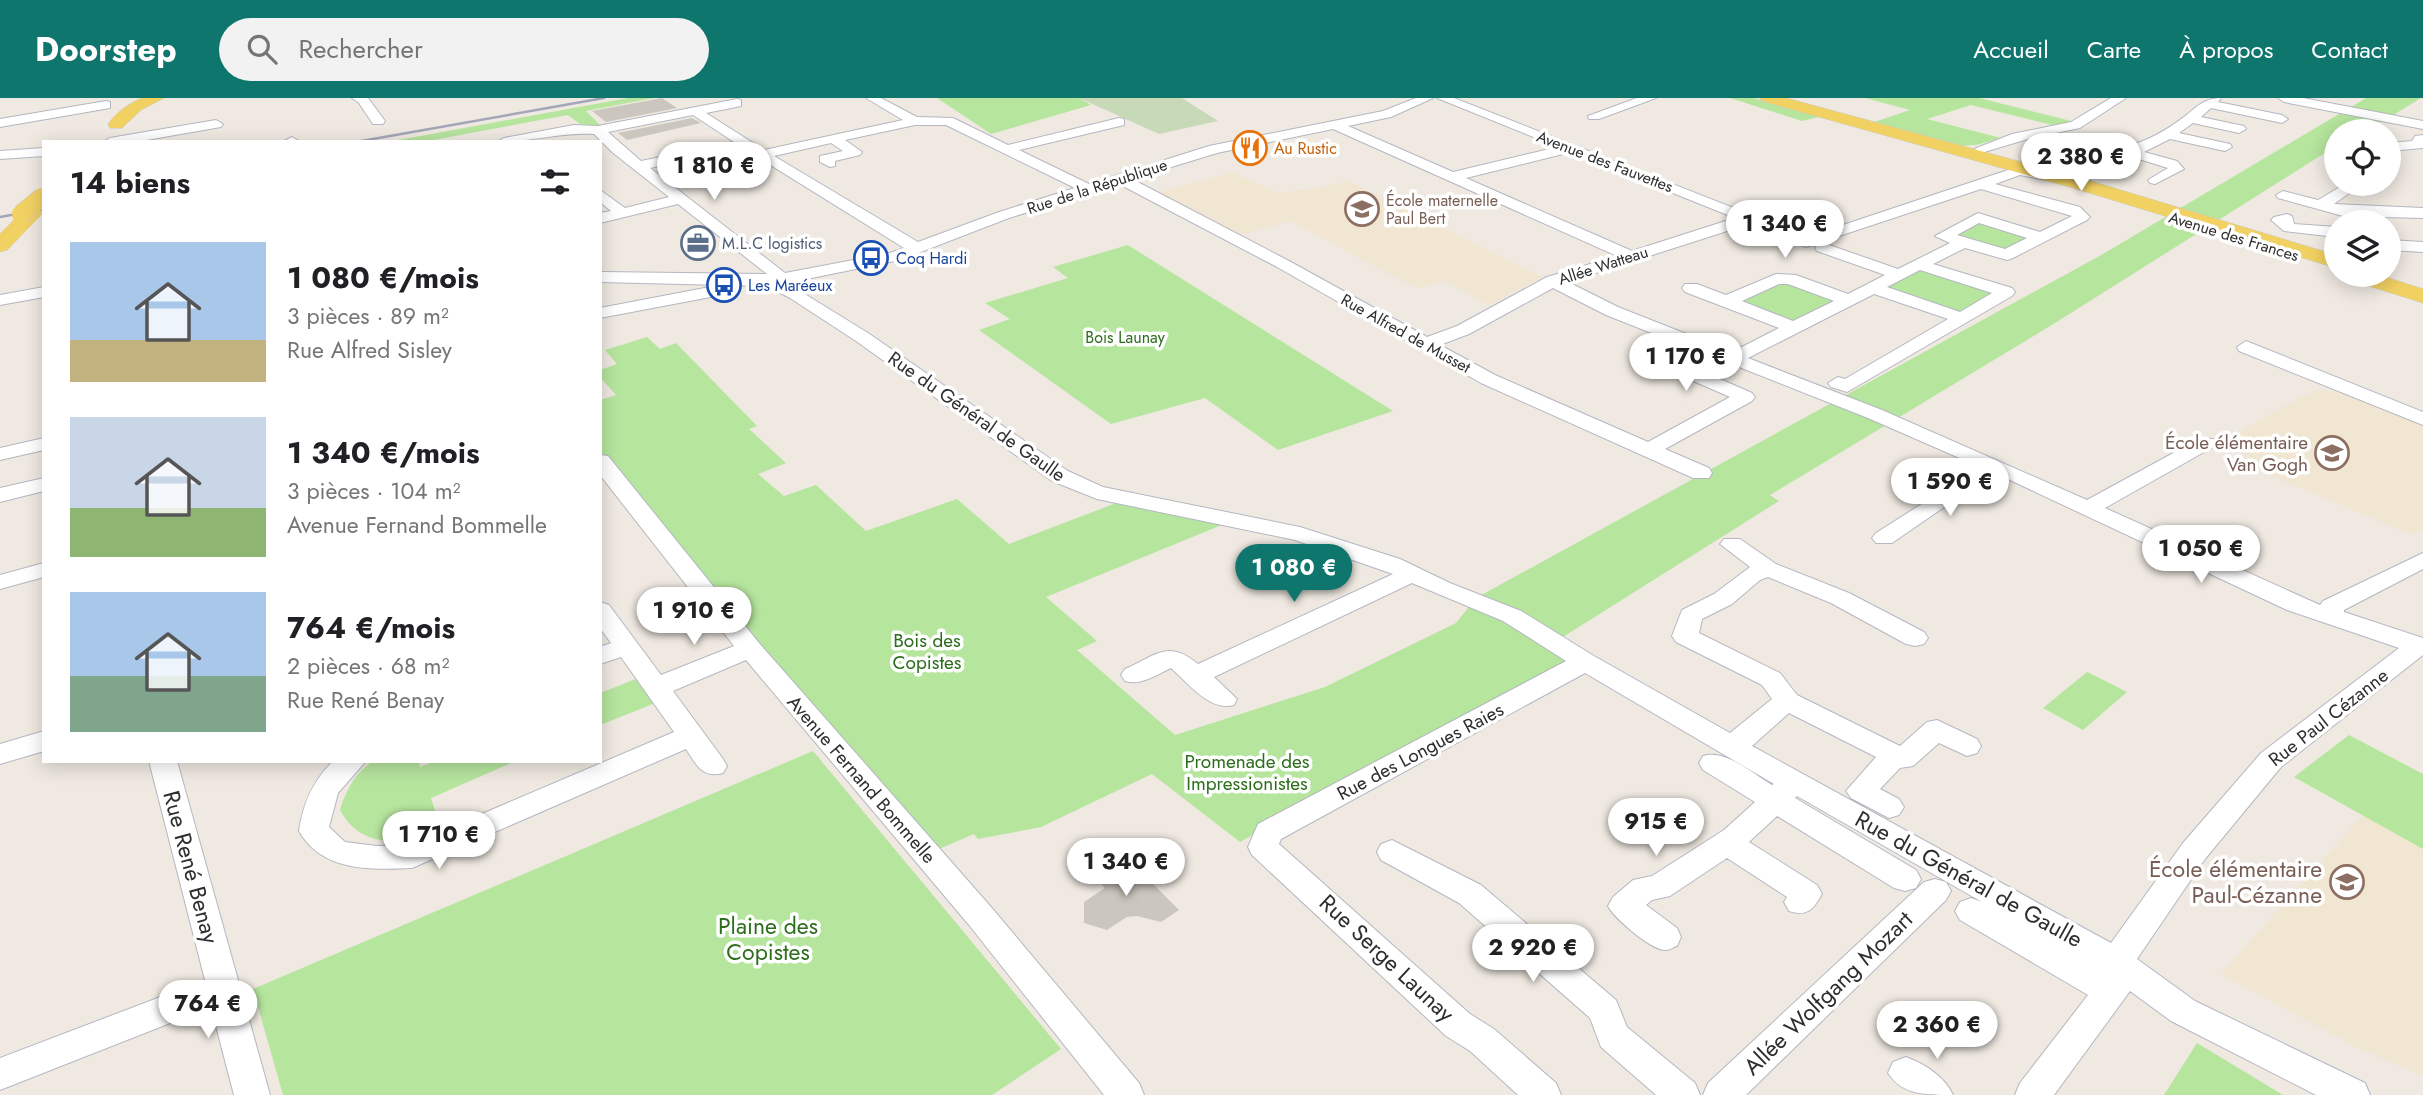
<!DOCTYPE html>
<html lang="fr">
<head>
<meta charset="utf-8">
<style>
	:root { --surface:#fff; --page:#f2f2f2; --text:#202124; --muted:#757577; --accent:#0f766e }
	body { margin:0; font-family:Jost,sans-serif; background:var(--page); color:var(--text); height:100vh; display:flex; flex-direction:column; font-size:26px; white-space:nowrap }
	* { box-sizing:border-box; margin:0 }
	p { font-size:23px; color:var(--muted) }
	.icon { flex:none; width:38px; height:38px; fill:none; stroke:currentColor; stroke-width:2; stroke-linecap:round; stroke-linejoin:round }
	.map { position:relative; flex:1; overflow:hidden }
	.drawer { position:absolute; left:42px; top:42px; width:560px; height:623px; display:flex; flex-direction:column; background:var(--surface); border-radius:0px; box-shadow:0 4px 18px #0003 }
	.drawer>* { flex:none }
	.buttons { position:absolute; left:2324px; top:21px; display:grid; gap:14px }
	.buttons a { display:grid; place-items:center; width:77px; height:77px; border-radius:50%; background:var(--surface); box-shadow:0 4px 18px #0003; font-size:35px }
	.price { position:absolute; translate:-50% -60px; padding:0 16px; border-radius:24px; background:#fff; color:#222; font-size:23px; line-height:46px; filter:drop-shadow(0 2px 4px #0008) }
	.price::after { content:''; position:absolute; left:50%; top:42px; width:21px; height:16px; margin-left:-10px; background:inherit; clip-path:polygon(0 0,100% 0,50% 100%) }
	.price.selected { background:var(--accent); color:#fff }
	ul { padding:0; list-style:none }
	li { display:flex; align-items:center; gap:21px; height:175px; padding:0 28px }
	li span { display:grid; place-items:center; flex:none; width:196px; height:140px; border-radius:0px; color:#555 }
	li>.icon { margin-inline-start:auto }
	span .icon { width:84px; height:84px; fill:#fffc; stroke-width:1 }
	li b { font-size:30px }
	h2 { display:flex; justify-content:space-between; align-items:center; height:84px; padding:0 28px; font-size:30px }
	header { display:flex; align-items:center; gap:42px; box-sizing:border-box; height:98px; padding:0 35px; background:var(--accent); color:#fff }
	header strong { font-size:33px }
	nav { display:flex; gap:38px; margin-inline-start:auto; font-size:24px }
	.search { width:490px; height:63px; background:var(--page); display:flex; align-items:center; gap:18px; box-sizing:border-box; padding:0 24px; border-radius:38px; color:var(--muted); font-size:26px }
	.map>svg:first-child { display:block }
	.education { fill:#f0e6d1 }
	.green { fill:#b6e59e }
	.cemetery { fill:#c8d9b8 }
	.building { fill:#cbc7bf }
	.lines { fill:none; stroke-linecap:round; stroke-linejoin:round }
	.minor-casing { stroke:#b4b7c1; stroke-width:2 }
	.major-casing { stroke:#c9c9c9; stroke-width:1 }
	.minor { fill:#fff; fill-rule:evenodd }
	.major { fill:#f2d163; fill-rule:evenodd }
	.rail { stroke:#a3a6b8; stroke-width:2.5 }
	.major-bridge-casing { stroke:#c9c9c9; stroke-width:19; stroke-linecap:butt }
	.major-bridge { stroke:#f2d163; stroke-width:18 }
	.labels { text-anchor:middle; stroke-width:7; stroke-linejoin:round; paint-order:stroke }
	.far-food-label { font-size:16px; fill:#c56008; stroke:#fff; text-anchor:start }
	.far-street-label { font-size:16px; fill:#2e2e2e; stroke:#fff }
	.far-education-label { font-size:16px; fill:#785e54; stroke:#fff; text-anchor:start }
	.far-service-label { font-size:16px; fill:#4e5e75; stroke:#fff; text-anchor:start }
	.far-transit-label { font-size:16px; fill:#164399; stroke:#fff; text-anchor:start }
	.far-park-label { font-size:16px; fill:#2c6e1b; stroke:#fff }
	.street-label { font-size:19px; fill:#2e2e2e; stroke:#fff }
	.education-label { font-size:19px; fill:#785e54; stroke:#fff; text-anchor:end }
	.park-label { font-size:19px; fill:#2c6e1b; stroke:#fff }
	.near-street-label { font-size:23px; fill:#2e2e2e; stroke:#fff }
	.near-education-label { font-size:23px; fill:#785e54; stroke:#fff; text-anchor:end }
	.near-park-label { font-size:23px; fill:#2c6e1b; stroke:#fff }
</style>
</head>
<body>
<header>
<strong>Doorstep</strong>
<div class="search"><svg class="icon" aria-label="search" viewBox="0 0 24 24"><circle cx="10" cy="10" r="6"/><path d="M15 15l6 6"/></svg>Rechercher</div>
<nav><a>Accueil</a><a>Carte</a><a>À propos</a><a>Contact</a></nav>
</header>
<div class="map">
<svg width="2423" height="997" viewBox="0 0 2423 997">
	<rect width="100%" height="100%" fill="#efe9e1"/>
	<path class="education" d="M1231 74 1278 95 1321 90 1348 83 1543 179 1517 193 1508 194 1510 197 1490 208 1445 183 1418 191 1290 123 1242 137 1159 95Z
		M2315 292 2339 294 2423 327V431L2412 437 2253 370 2229 339Z
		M2363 717 2423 751V978L2360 951 2221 876Z"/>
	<path class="green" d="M628 0H654L586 13 601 28 580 26 568 17 422 44 393 43Z
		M937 0H1079L1091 7 991 36Z
		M1730 0H1753L1819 19 1802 23Z
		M1865 0H1979L2075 24 2060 29 1971 7 1927 21 2001 40 1976 47 1959 48 1874 24 1910 12Z
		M2366 0H2421L2395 16 2401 20 2395 24H2374L2360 33H2336V48L2055 225 1770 397 1779 403 1547 549 1576 561 1240 744 1152 676 1041 729 978 741 974 736 932 754 600 363V302L616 297 600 279V272L617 266 605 252 647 239 660 251 676 245 757 328 749 331 786 365 758 376 784 398 816 387 866 433 957 401 1009 446 1124 402 1229 424 1046 499 1097 543 1077 552 1175 637 1325 589 1456 525 1476 500 2103 156Z
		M1978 120 2041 139 2007 157 1943 138Z
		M1128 147 1147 159 1393 313 1278 352 1205 300 1111 326 979 232 1010 221 985 205 1068 180 1053 169Z
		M1920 167 2006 194 1962 220 1873 190Z
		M1776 181 1849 202 1793 229 1726 204Z
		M2087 574 2127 594 2083 632 2043 610Z
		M646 577 663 602 600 627V595Z
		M2349 637 2423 676V751L2294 679Z
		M813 653 1061 951 992 997H283L253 891Z
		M373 663H419L420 669 435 663H516L431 700 441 731C405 746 362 753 340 712 346 692 355 675 373 663Z
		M2197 945 2283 997H2164Z"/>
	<path class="cemetery" d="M1079 0H1182L1218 23 1159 36Z"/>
	<path class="building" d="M662 0 677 10 606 24 592 13Z
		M692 20 701 25 627 42 618 35Z
		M1126 759 1179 812 1161 824 1137 818 1127 819 1107 832 1084 825V804L1105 790 1094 778Z"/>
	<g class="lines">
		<g class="minor-casing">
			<path id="minor" d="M352 0H368L385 23 383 26H373L359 5Z
				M866 0H881L917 19 953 20 1008 47 1119 20 1124 21V27L1019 52 1089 86 1209 48 1383 13 1416 0H1433L1391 19 1348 28 1453 74 1558 49 1437 0H1454L1807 139 2014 70 2051 75 2053 78 2046 82 2020 77 1995 86 2080 109 2090 119 2087 122 2013 160 2007 162 1965 150 1933 166 2012 190 2015 194 2012 198 1847 294 1831 289 1828 285 1838 279 1845 281 1948 221 1874 196 1748 260 1882 312 2087 402 2199 341H2213L2216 345 2213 349 2105 410 2320 507 2323 503 2423 455V471L2344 512V514L2423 540V557L2281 669 2205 761 2137 861 2195 903 2365 985 2370 997H2316L2171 923 2130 893 2054 997H2015L2020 985 2088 897 1960 822 1955 813 1960 804 1971 800 1982 804 1797 698 1795 700 1916 772 1921 781 1916 790 1905 793 1894 790 1777 718 1749 744 1817 787 1822 796C1813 812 1807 819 1789 813L1784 804 1787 799 1727 760 1670 798 1652 802 1646 807 1677 830 1681 839 1677 848C1673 849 1670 852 1666 852 1652 853 1614 820 1608 808L1613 799 1633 782 1652 778 1724 732 1755 704 1703 672 1699 665 1703 658C1726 651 1753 676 1772 687L1774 686 1585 575 1281 741 1279 746 1470 916 1494 931 1556 985 1561 997H1518L1470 953 1446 938 1252 757 1248 749 1258 726 1566 563 1503 523 1412 485 1214 579 1237 601 1234 607C1210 614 1188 585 1171 570 1156 577 1141 588 1125 583L1121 577 1125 571C1157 557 1168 541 1198 566L1393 476 1295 442 1097 401 1052 383 856 243 790 200 767 188 600 184V174L767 176 678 106 600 125V115L611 113 600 104V92L625 110 669 99 612 54 594 36C562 34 530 44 497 44L504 40 574 27 598 28 737 1 741 2V8L706 15 764 52 903 22ZM693 17 734 44 641 63 608 34ZM915 27H946L1075 90 999 114 918 144 774 58 831 45 843 53 820 58V64L830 69 835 68V63L860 57 862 54 845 42ZM1333 31 1617 158 1547 179 1457 228 1427 239 1289 163 1132 81 1217 55ZM732 53 752 64 759 60 904 150 890 155 785 175 650 70ZM1571 54 1735 120 1632 153 1466 80ZM1119 86 1277 169 1481 285 1693 380H1709L1712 375 1709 370 1665 351 1752 303 1755 299 1752 295 1713 278 1734 267 1868 320 1980 369 1876 435 1872 440 1876 445H1892L1950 405 1997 376 2287 512 2399 550 2261 655 2183 745 2111 845 1752 648 1789 615 1876 659 1846 693 1851 700 1889 720 1899 717 1904 709 1899 701 1880 691 1900 670 1913 668 1939 645 1967 658 1977 655 1981 648 1977 641 1937 622 1927 624 1900 648 1797 597 1780 575 1699 535 1702 521 1732 506 1760 482 1768 479 1831 505 1906 546 1915 548 1924 546 1928 540 1924 534 1849 495 1776 466 1740 441H1724L1720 446 1750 469 1714 496 1682 512 1672 538 1676 544 1762 587 1772 601 1730 635 1594 558 1521 513 1450 485 1400 461 1300 429 1103 389 1068 373 868 235 787 185 900 162 1009 120ZM1981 91 2072 118 2040 134 1978 115 1935 138 1950 145 1898 171 1829 147H1817L1815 150 1817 153 1885 177 1848 196 1796 177 1776 176 1726 197 1697 186H1685L1682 190 1685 194 1779 230 1732 254 1618 209 1568 184 1749 126 1806 149ZM1979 125 2027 140 2005 151 1957 137ZM1920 172 1992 195 1960 214 1887 189ZM1779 186H1788L1834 203 1793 223 1742 203ZM1553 190 1606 217 1717 261 1688 278 1691 282 1730 299 1648 344 1495 277 1440 247 1469 236Z
				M1637 0H1656L1599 21H1589L1588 18Z
				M2111 0H2126L2080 30 2046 37C2105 57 2134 56 2184 19 2197 9 2204 0 2221 0L2218 4 2282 17 2288 21 2282 25 2211 10 2201 19 2244 28 2246 31 2239 35 2193 25 2179 35 2230 46 2232 49 2225 53 2170 41 2144 54 2177 63 2184 71 2155 86 2150 85 2148 82 2168 70 2129 58 2104 59 2079 55 2031 40 1981 55 1974 51 2012 36 2071 24Z
				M2278 0H2303L2423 23V31L2284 4Z
				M106 3 110 4V10L0 29V21Z
				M216 22 223 26 221 29 135 44H103L110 40Z
				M2423 37V50L2389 53V45L2412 43 2415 38Z
				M292 39 299 43 282 44Z
				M44 50V58L0 61V53Z
				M2345 86H2362L2334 106 2423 110V120L2343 118 2278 100 2276 97 2283 93 2318 102Z
				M2287 116 2292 118 2294 126 2336 129V139L2284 133 2271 122 2274 119Z
				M2389 142 2423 144V154L2389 152Z
				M715 188 721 189 724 193 721 197 600 220V210Z
				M44 189V199L0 207V197Z
				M2246 243 2423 314V327L2239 253 2237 249Z
				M44 340V352L0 362V350Z
				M600 357 608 358 759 545 991 809 1139 985 1144 997H1104L969 827 746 562 673 593 723 661 727 668 723 675C702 681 696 666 686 651L412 770C371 772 322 774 299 733 303 705 313 683 333 663H366L338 695 329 729 345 744 377 748 409 747 674 634 621 559 600 566V549L611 545 600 530V504L609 507 661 577 734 548 600 377Z
				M44 380V393L0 404V390Z
				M44 465V479L0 491V477Z
				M44 633V653L0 666V646Z
				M149 663H177L270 997H234L211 909 0 992V960L205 882Z
				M1392 742 1481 787 1616 902 1627 929 1695 985 1700 997H1656L1601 949 1590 920 1459 805 1381 762 1377 754 1381 746Z
				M1935 781 1946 784 1951 793 1946 802 1746 997H1703L1708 985 1924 784Z
				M1906 959C1925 966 1945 979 1953 997 1925 997 1902 997 1888 975L1893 964Z"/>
		</g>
		<g class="major-casing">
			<path id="major" d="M142 0H164L141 12 122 30H110L108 26C117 14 128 6 142 0Z
				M1760 0H1786L2084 81 2336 157V170L2070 89 1762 3Z
				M33 108 40 110 43 114 40 118 7 152 0 154V136L26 110Z
				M2347 177H2379L2423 191V205L2350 182Z"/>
		</g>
		<use href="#minor" class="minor"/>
		<use href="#major" class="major"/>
		<path class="rail" d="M356 44 604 0
			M0 119 44 111"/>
		<g class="major-bridge-casing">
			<path id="major-bridge" d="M21 116 42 99"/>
		</g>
		<use href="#major-bridge" class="major-bridge"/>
	</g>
	<defs>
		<g id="restaurant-ring" transform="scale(1.75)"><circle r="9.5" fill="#fff" stroke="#e8710a" stroke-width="1.5"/><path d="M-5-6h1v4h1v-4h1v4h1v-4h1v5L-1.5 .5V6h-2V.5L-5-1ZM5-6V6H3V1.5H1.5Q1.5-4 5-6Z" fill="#e8710a"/></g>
		<g id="school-ring" transform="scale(1.75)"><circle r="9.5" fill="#fff" stroke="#8d6e63" stroke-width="1.5"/><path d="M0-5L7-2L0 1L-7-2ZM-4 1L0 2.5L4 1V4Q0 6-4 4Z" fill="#8d6e63"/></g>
		<g id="office-ring" transform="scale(1.75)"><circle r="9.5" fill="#fff" stroke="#5c6f8a" stroke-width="1.5"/><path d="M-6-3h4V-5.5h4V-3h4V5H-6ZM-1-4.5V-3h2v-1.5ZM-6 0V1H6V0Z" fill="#5c6f8a"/></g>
		<g id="bus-ring" transform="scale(1.75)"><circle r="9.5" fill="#fff" stroke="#1a4fb4" stroke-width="1.5"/><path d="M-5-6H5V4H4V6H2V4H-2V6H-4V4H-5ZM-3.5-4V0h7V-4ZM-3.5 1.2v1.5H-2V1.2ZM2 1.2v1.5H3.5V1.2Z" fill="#1a4fb4"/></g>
	</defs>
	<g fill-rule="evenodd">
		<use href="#restaurant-ring" x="1250" y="50"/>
		<use href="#school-ring" x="1362" y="111"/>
		<use href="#office-ring" x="698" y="145"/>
		<use href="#bus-ring" x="871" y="160"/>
		<use href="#bus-ring" x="724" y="187"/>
		<use href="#school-ring" x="2332" y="355"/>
		<use href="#school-ring" x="2347" y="784"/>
	</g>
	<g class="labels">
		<g class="far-food-label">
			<text x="1274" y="56">Au Rustic</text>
		</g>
		<g class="far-street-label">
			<text transform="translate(1605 63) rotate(21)" y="6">Avenue des Fauvettes</text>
			<text transform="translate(1097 88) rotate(-18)" y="6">Rue de la République</text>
			<text transform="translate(2234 138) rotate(17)" y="6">Avenue des Frances</text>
			<text transform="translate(1603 167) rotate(-18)" y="6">Allée Watteau</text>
			<text transform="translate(1406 235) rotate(29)" y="6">Rue Alfred de Musset</text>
		</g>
		<g class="far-education-label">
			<text x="1386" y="108">École maternelle<tspan x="1386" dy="18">Paul Bert</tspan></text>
		</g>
		<g class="far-service-label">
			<text x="722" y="151">M.L.C logistics</text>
		</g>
		<g class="far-transit-label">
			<text x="896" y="166">Coq Hardi</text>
			<text x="748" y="193">Les Maréeux</text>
		</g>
		<g class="far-park-label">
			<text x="1125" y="245">Bois Launay</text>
		</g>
		<g class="street-label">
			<text transform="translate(977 318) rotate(35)" y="7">Rue du Général de Gaulle</text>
			<text transform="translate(2328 619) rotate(-38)" y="7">Rue Paul Cézanne</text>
			<text transform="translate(1420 653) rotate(-28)" y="7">Rue des Longues Raies</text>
			<text transform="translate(862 681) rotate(49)" y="7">Avenue Fernand Bommelle</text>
		</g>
		<g class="education-label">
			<text x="2308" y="351">École élémentaire<tspan x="2308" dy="22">Van Gogh</tspan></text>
		</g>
		<g class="park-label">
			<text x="927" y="549">Bois des<tspan x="927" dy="22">Copistes</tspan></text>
			<text x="1247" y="670">Promenade des<tspan x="1247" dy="22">Impressionistes</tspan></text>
		</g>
		<g class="near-street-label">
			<text transform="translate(191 769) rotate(75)" y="8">Rue René Benay</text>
			<text transform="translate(1969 781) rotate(29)" y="8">Rue du Général de Gaulle</text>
			<text transform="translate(1387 860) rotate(43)" y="8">Rue Serge Launay</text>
			<text transform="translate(1828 895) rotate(-44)" y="8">Allée Wolfgang Mozart</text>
		</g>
		<g class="near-education-label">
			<text x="2322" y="779">École élémentaire<tspan x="2322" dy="26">Paul-Cézanne</tspan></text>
		</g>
		<g class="near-park-label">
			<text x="768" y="836">Plaine des<tspan x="768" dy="26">Copistes</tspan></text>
		</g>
	</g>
</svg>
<div class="buttons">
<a><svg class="icon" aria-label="locate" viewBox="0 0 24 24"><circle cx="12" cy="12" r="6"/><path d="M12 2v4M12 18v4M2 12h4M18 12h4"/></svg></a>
<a><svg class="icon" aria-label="layers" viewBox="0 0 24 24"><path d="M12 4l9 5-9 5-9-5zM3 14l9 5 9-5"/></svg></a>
</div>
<b class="price" style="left:2081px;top:95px">2 380 €</b>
<b class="price" style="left:714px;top:104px">1 810 €</b>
<b class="price" style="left:1785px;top:162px">1 340 €</b>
<b class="price" style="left:1686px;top:295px">1 170 €</b>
<b class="price" style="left:1950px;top:420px">1 590 €</b>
<b class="price" style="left:2201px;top:487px">1 050 €</b>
<b class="price selected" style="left:1294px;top:506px">1 080 €</b>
<b class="price" style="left:694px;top:549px">1 910 €</b>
<b class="price" style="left:1656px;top:760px">915 €</b>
<b class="price" style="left:439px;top:773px">1 710 €</b>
<b class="price" style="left:1126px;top:800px">1 340 €</b>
<b class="price" style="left:1533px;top:886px">2 920 €</b>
<b class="price" style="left:208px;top:942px">764 €</b>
<b class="price" style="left:1937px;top:963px">2 360 €</b>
<section class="drawer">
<h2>14 biens<svg class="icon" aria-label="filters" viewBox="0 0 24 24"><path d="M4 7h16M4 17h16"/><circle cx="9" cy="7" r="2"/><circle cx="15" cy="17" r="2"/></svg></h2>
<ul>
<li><span style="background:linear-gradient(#a9c7e8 70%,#c2b280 0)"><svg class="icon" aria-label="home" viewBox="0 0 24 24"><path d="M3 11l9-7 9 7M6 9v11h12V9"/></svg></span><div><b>1 080 €/mois</b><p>3 pièces · 89 m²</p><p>Rue Alfred Sisley</p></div></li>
<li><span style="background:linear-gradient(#c9d6e8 65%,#8fb573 0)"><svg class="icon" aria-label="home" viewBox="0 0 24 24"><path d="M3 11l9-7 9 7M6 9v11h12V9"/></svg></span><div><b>1 340 €/mois</b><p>3 pièces · 104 m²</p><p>Avenue Fernand Bommelle</p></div></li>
<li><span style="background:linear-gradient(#a9c7e8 60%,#7fa58c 0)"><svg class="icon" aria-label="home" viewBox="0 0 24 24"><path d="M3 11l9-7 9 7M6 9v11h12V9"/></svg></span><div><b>764 €/mois</b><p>2 pièces · 68 m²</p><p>Rue René Benay</p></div></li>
</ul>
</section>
</div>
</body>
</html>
